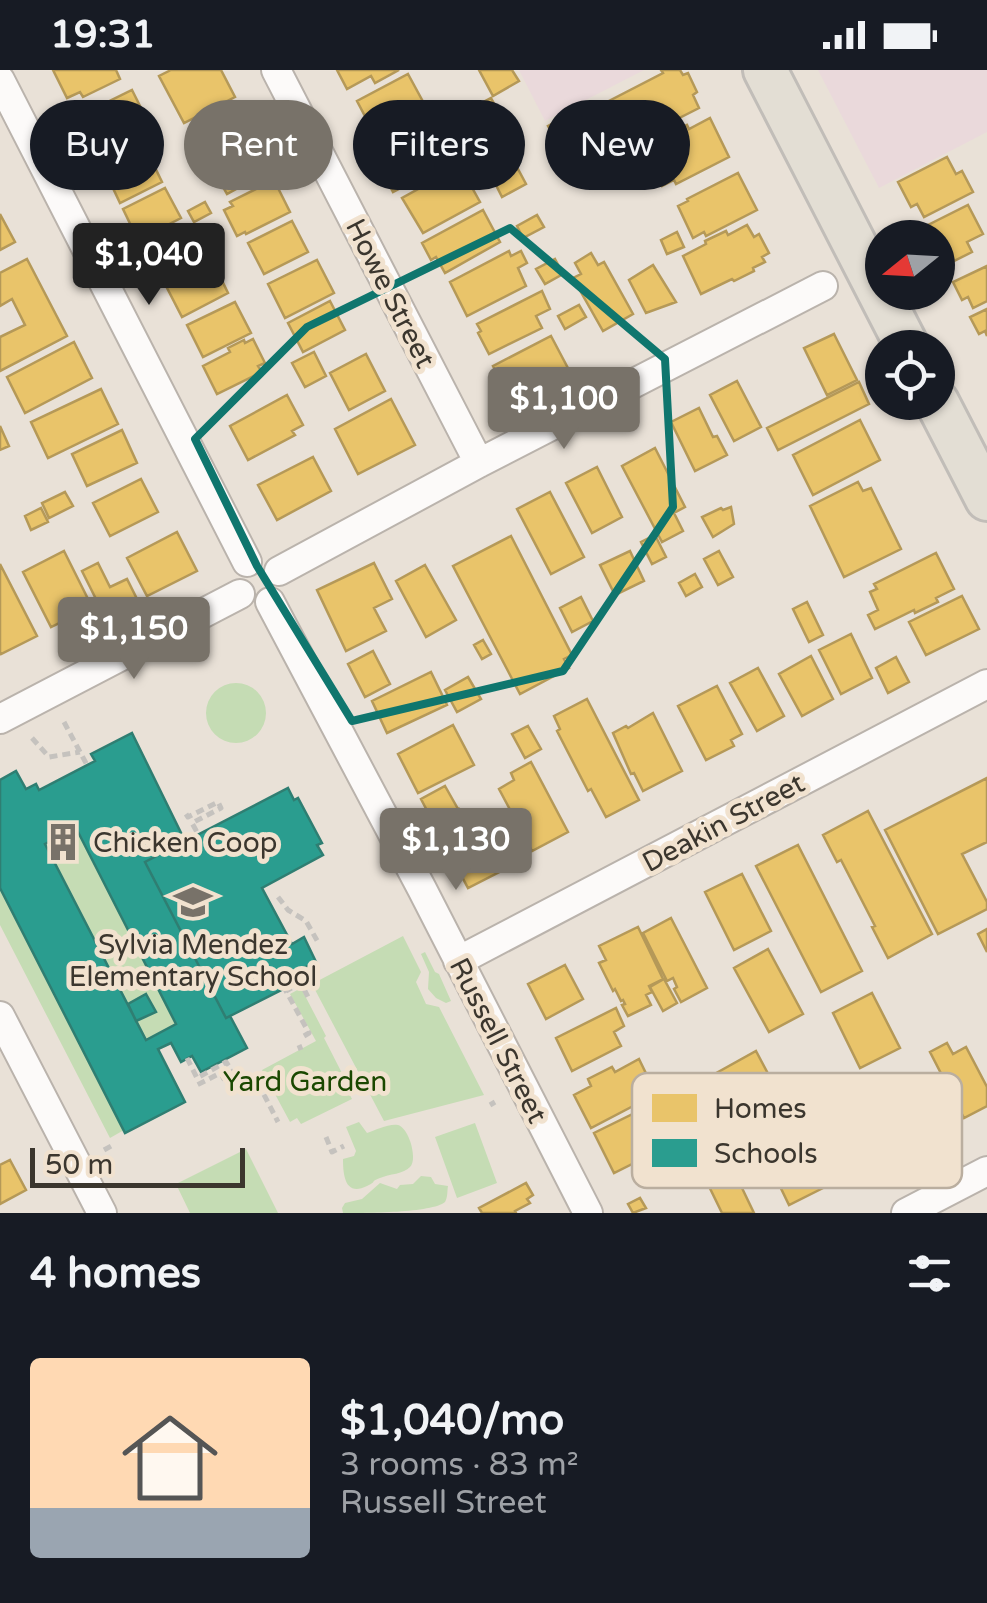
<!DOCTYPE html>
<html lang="en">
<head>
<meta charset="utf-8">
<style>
	:root { --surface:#171b24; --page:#242831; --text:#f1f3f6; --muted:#9ea1a6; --accent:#787269 }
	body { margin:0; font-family:"Varela Round",sans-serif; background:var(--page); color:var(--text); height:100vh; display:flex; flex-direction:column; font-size:38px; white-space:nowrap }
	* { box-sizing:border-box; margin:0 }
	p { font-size:32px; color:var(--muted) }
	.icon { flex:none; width:55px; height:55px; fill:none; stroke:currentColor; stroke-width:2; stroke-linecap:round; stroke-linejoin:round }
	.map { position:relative; height:1143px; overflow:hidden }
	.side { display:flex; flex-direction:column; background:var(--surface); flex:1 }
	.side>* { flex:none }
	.guide { position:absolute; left:30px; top:30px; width:928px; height:90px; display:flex; gap:20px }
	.needle { width:65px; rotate:252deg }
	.tools { position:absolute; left:865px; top:150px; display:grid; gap:20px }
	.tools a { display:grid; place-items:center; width:90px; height:90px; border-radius:50%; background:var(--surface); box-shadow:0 2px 8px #0004; font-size:50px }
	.scale { position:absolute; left:30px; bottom:25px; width:215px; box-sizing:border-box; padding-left:10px; border:5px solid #3b362e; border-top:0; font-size:28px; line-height:35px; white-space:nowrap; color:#3b362e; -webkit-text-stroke:8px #f1e2cf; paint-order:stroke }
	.price { position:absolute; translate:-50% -85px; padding:0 22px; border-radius:10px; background:var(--accent); color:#fff; font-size:32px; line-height:65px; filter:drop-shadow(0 2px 5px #0008) }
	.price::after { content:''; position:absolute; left:50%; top:60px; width:30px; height:22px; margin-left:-15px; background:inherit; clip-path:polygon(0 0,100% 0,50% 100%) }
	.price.current { background:#222; color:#fff }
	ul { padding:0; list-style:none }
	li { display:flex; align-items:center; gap:30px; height:250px; padding:0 30px }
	li span { display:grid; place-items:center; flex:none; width:280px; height:200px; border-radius:10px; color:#555 }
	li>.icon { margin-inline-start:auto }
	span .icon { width:120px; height:120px; fill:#fffc; stroke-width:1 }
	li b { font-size:42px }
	h2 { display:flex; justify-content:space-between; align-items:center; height:120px; padding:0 30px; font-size:42px }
	.tag { padding:0 35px; border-radius:45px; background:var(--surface); box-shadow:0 2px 8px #0004; font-size:35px; line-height:90px }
	.tag.current { background:var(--accent); color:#fff }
	.status { display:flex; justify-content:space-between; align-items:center; height:70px; padding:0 50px; background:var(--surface); direction:ltr }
	.status svg { height:28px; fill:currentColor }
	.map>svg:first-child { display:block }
	.commercial { fill:#ead9db }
	.green { fill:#c5dcb4 }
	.homes { fill:#e9c46a; stroke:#b59958; stroke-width:2.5 }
	.schools { fill:#2a9d8f; stroke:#2f7e72; stroke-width:2.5; fill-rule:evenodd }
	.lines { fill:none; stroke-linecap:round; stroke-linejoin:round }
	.minor-casing { stroke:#bab3ac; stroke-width:32 }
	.primary-casing { stroke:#c1bdb8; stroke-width:48 }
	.path { stroke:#c5c2be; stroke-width:5; stroke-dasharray:8 5; stroke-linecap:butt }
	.minor { stroke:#fcfaf9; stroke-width:28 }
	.primary { stroke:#e3ded4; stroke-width:42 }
	.marked { fill:none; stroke:#0f766e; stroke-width:8; stroke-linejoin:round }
	.labels { text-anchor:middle; stroke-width:10; stroke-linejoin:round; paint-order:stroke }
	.street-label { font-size:28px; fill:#3b362e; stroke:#f1e2cf }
	.poi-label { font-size:28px; fill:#3b362e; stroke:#f1e2cf; text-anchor:start }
	.park-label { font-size:28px; fill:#1a4800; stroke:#f1e2cf }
	.key { fill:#f1e2cf; stroke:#baae9f; stroke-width:2.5 }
	.key-label { font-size:28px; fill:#3b362e }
</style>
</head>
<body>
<div class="status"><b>19:31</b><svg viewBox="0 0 49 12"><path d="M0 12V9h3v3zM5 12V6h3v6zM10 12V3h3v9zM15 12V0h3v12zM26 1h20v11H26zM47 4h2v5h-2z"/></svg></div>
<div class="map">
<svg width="987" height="1143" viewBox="0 0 987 1143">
	<rect width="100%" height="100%" fill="#e9e1d7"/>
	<path class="commercial" d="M519 0H644L545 51Z
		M818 0H987V62L879 118Z"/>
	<path class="green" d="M206 643a30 30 0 1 1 60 0a30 30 0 1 1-60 0Z
		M76 758 176 954 146 970 45 774Z
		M0 818 124 1060 110 1068 0 855Z
		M403 866 421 902 416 912 426 934 439 937 484 1025 384 1051 312 914Z
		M425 882 435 902 439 904 451 931 446 933 436 928 428 919 429 902 421 884Z
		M301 918 326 966 324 968 345 1009 342 1010 352 1029 301 1054 297 1048 290 1052 262 1000 316 971 290 924Z
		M359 1052 367 1063C375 1060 390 1053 398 1055 409 1058 418 1089 410 1097 404 1104 389 1104 380 1108 368 1113 379 1110 367 1116 345 1127 343 1105 343 1089L354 1086 356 1081 346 1057Z
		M475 1053 497 1113 457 1128 435 1067Z
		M246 1079 278 1143H190L176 1114Z
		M421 1106 431 1107 435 1114 448 1116C447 1121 448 1127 445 1132 432 1143 365 1143 343 1143L342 1138 345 1133 362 1129 380 1113 397 1119 400 1115 413 1114Z"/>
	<path class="homes" d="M53 0H116L120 9 83 27 80 22 67 28Z
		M171 0H221L235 27 184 53 159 6Z
		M337 0H399L375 13 371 6 347 19Z
		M479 0H512L519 11 493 26Z
		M661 0H680L683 5 688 3 697 22 693 25 699 38 626 75 605 33 663 3Z
		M408 4 427 39 376 67 357 31Z
		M132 20 149 54 94 81 77 47Z
		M491 28 509 61 393 122 376 89Z
		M235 36 250 65 204 88 189 59Z
		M578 40 590 64 561 79 548 56Z
		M710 48 729 87 676 114 674 110 662 116 658 108 655 109 638 76 677 57 678 59 687 55 689 59Z
		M253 72 269 101 227 124 211 95Z
		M146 79 162 112 120 133 104 99Z
		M947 87 956 104 962 101 973 122 924 147 917 134 911 137 898 112Z
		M460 96 480 132 423 163 402 128Z
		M518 99 526 114 502 127 494 111Z
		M738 103 757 140 706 166 704 162 693 168 678 136 688 131 687 129Z
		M274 110 290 142 246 164 245 162 237 166 224 140 233 136 230 132Z
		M165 118 181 148 138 170 123 139Z
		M205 132 211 143 194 152 188 141Z
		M968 135 983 164 967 172 972 182 944 196 938 183V168H930L924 157Z
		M483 140 500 172 445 203 436 187 431 190 422 173Z
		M0 144 15 172 0 180Z
		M537 145 544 157 523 168 517 156Z
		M292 151 308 182 264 204 248 173Z
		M747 155 754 167 759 164 769 183 762 187 765 192 753 198 754 201 734 211 732 209 701 224 683 186 706 174 705 171 726 161 728 165Z
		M186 157 200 187 159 207 145 178Z
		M677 162 684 177 667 184 661 170Z
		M509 181 511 186 521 181 527 193 518 198 526 216 467 246 450 212Z
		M591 183 598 195 604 192 633 244 603 261 573 208 581 204 575 193Z
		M27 189 67 266 0 301V267L25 255 12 229 0 236V203Z
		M555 189 563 204 545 214 536 199Z
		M212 190 228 223 182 247 165 214Z
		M317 190 334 223 285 248 268 214Z
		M653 195 676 232 646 243 629 210Z
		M987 196V231L973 238 968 227 962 230 953 212Z
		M542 221 550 239 536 246 542 258 489 284 478 263 481 261 477 254Z
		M330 231 345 260 303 282 288 253Z
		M235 232 251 263 203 287 187 255Z
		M579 235 586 247 565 259 558 246Z
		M987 239V266L985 261 979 264 970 247Z
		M834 264 857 310 827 325 804 278Z
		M551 266 570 302 512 332 493 296Z
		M253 269 265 293 258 296 262 302 217 324 203 296 230 282 228 278 244 270 245 273Z
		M74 272 92 308 25 343 7 307Z
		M314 282 326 306 305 317 292 293Z
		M366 284 385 321 349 340 330 303Z
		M737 311 761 357 734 371 710 325Z
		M859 312 869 334 778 380 767 358Z
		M101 319 118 354 48 388 31 352Z
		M287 325 303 355 292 361 295 365 248 390 230 356Z
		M391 329 415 375 358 404 335 359Z
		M699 338 713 367 717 366 727 385 695 401 671 352Z
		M860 350 880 390 813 425 793 385Z
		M0 356 9 376 0 380Z
		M122 360 137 393 87 416 72 384Z
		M655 378 685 437 674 443 683 461 662 472 622 396Z
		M313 387 331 421 277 450 258 415Z
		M597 397 622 447 592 463 566 413Z
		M141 409 158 442 110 466 93 433Z
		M858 412 863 421 871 418 901 479 844 507 810 436Z
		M65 422 73 436 49 448 42 433Z
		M550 422 584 487 551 504 517 439Z
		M731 437 734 454 713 467 702 447 721 438 723 440Z
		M41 438 48 452 31 460 25 446Z
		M177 462 197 501 147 526 127 488Z
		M655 465 666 487 652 494 641 472Z
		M511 466 572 585 564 589 569 598 520 624 453 496Z
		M64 481 92 537 51 557 23 502Z
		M630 481 644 511 615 525 600 495Z
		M719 481 733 507 718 515 704 489Z
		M936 483 954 519 936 528 938 532 915 543 914 540 875 559 868 545 878 540 870 522 877 519 874 514Z
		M98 493 110 517 127 509 137 529 104 545 82 501Z
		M374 493 392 529 374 538 386 561 346 581 317 520Z
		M0 494 37 566 1 584 0 582Z
		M425 495 456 550 426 567 396 511Z
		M695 504 702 517 686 526 679 513Z
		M962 526 979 559 926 585 909 552Z
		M581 527 593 551 572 562 560 538Z
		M807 532 823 565 809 572 793 539Z
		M851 564 872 608 841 624 819 580Z
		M483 570 491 584 482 589 474 575Z
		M373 581 390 614 365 627 348 594Z
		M811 586 833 629 802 646 779 604Z
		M896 587 909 612 888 623 876 598Z
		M758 598 784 646 757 661 730 613Z
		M431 602 447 635 387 663 372 631Z
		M468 607 481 629 457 642 445 620Z
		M717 616 742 664 731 670 734 676 706 690 678 636Z
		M587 629 639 730 606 747 591 719 588 721 557 661 560 659 554 646Z
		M653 643 682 701 643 721 634 703 631 704 613 663 626 656 628 658Z
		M453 655 474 695 418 723 398 684Z
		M528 656 541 679 525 688 512 664Z
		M531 692 568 762 532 781 499 719 514 710 511 703Z
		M987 708V772L962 784 987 832V839L938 864 885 760Z
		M445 716 458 739 433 752 421 729Z
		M459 739 472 763 446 778 433 754Z
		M868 741 932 864 888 888 872 857 875 856 841 790 837 792 823 765Z
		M504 751 523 790 468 818 448 780Z
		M798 775 862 901 821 922 756 796Z
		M742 804 771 861 734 880 705 822Z
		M671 848 707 918 681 932 674 919 677 917 673 908 667 911 643 863Z
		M638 857 663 909 649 916 652 922 646 925 651 935 628 946 622 935 625 934 623 930 621 931 615 919 613 921 599 893 606 890 599 876Z
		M987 859V882L978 864Z
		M768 879 803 944 769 962 734 898Z
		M565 895 583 929 546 949 528 914Z
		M664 909 677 933 663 941 650 917Z
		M872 923 900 978 860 998 833 943Z
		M616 938 624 956 614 962 621 976 572 1001 556 968Z
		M947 973 953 984 966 977 987 1017V1036L964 1048 930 982Z
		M756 981 773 1013 728 1038 711 1006Z
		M639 989 656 1024 591 1058 574 1025 591 1016 588 1009 612 997 615 1002Z
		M645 1038 664 1078 614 1103 594 1063Z
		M794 1056 825 1117 789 1135 759 1073Z
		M736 1088 748 1113 741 1116 754 1143H722L703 1104Z
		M10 1090 26 1120 0 1134V1095Z
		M526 1113 533 1125 527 1129 530 1133 515 1141 516 1143H482L479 1138Z
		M640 1128 646 1138 633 1143 628 1134Z"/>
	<path class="schools" d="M132 663 185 771 145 792 226 948 230 946 247 978 201 1002 192 986 181 992 171 973 158 979 185 1032 125 1063 0 818V710L16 701 26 719 36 714 39 720 95 691 91 684ZM76 758 176 954 146 970 45 774Z
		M288 718 294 730 298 728 322 773 317 775 323 785 262 818 292 874 304 867 316 892 304 898 307 907 226 948 145 792Z
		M68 765 72 772 58 779 55 772Z
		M146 924 156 942 136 951 128 934Z"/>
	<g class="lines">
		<g class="minor-casing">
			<path id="minor" d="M276 0 479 393
				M0 10 247 492
				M279 501 479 393 823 216
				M270 532 422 819 588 1143
				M0 649 240 524
				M458 891 987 614
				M0 946 102 1143
				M906 1143 987 1101"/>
		</g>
		<g class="primary-casing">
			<path id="primary" d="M765 0 908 278
				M937 332 987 429"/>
		</g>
		<path class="path" d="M64 652 87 695
			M32 668 49 687 80 682
			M186 744 188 747 218 732 221 738 192 753 198 764
			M278 827 288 840 306 851 319 874
			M304 966 309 963 286 921 301 913 308 927
			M299 975 301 980
			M187 988 197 1008 226 992 230 998 197 1015
			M221 1009 232 1003 230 1000
			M258 1013 278 1052
			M490 1035 495 1032
			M326 1067 332 1082 344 1076
			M104 1080 113 1075"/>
		<use href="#minor" class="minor"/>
		<use href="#primary" class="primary"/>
	</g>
	<path class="marked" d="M510 158 665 289 673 437 563 601 352 651 257 496 195 369 307 257Z"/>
	<defs>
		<g id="building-bare" transform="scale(3)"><path d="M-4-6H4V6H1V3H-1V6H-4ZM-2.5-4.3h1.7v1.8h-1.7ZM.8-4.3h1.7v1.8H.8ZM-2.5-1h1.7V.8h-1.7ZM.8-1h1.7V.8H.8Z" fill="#787269" stroke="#f1e2cf" stroke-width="2.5" paint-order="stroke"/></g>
		<g id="school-bare" transform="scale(3)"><path d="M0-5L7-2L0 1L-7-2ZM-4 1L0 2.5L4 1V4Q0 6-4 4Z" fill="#787269" stroke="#f1e2cf" stroke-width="2.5" paint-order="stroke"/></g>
	</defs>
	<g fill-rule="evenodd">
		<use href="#building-bare" x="63" y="772"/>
		<use href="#school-bare" x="193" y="832"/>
	</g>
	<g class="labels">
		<g class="street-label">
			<text transform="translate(391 223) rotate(63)" y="10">Howe Street</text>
			<text transform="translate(723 752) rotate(-28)" y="10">Deakin Street</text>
			<text transform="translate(499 970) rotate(63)" y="10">Russell Street</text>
		</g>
		<g class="poi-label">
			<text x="93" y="782">Chicken Coop</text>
			<text x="193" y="884" text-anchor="middle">Sylvia Mendez<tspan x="193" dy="32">Elementary School</tspan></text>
		</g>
		<g class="park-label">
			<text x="305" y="1021">Yard Garden</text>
		</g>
	</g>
	<rect x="632" y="1003" width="330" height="115" rx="15" class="key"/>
	<rect x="652" y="1024" width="45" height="28" fill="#e9c46a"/>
	<rect x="652" y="1069" width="45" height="28" fill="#2a9d8f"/>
	<g class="key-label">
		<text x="714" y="1048">Homes</text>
		<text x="714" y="1093">Schools</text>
	</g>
</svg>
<div class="tools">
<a><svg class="needle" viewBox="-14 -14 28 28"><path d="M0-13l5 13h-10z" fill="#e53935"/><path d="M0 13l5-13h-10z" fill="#9ea1a6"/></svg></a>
<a><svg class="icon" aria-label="locate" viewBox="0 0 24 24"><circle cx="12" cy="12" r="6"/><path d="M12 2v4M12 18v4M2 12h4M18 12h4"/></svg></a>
</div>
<div class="scale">50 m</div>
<b class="price current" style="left:149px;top:238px">$1,040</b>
<b class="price" style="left:564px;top:382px">$1,100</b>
<b class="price" style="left:134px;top:612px">$1,150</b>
<b class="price" style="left:456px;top:823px">$1,130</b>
<div class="guide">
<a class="tag">Buy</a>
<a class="tag current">Rent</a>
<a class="tag">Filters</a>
<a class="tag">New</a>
</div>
</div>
<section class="side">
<h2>4 homes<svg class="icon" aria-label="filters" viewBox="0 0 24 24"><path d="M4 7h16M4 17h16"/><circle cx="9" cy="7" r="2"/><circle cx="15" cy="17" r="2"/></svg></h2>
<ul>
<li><span style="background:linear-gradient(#ffd9b3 75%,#9aa5b1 0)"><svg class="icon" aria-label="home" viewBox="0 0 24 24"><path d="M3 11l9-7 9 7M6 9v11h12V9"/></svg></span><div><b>$1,040/mo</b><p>3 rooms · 83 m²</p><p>Russell Street</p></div></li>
</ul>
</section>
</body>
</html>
